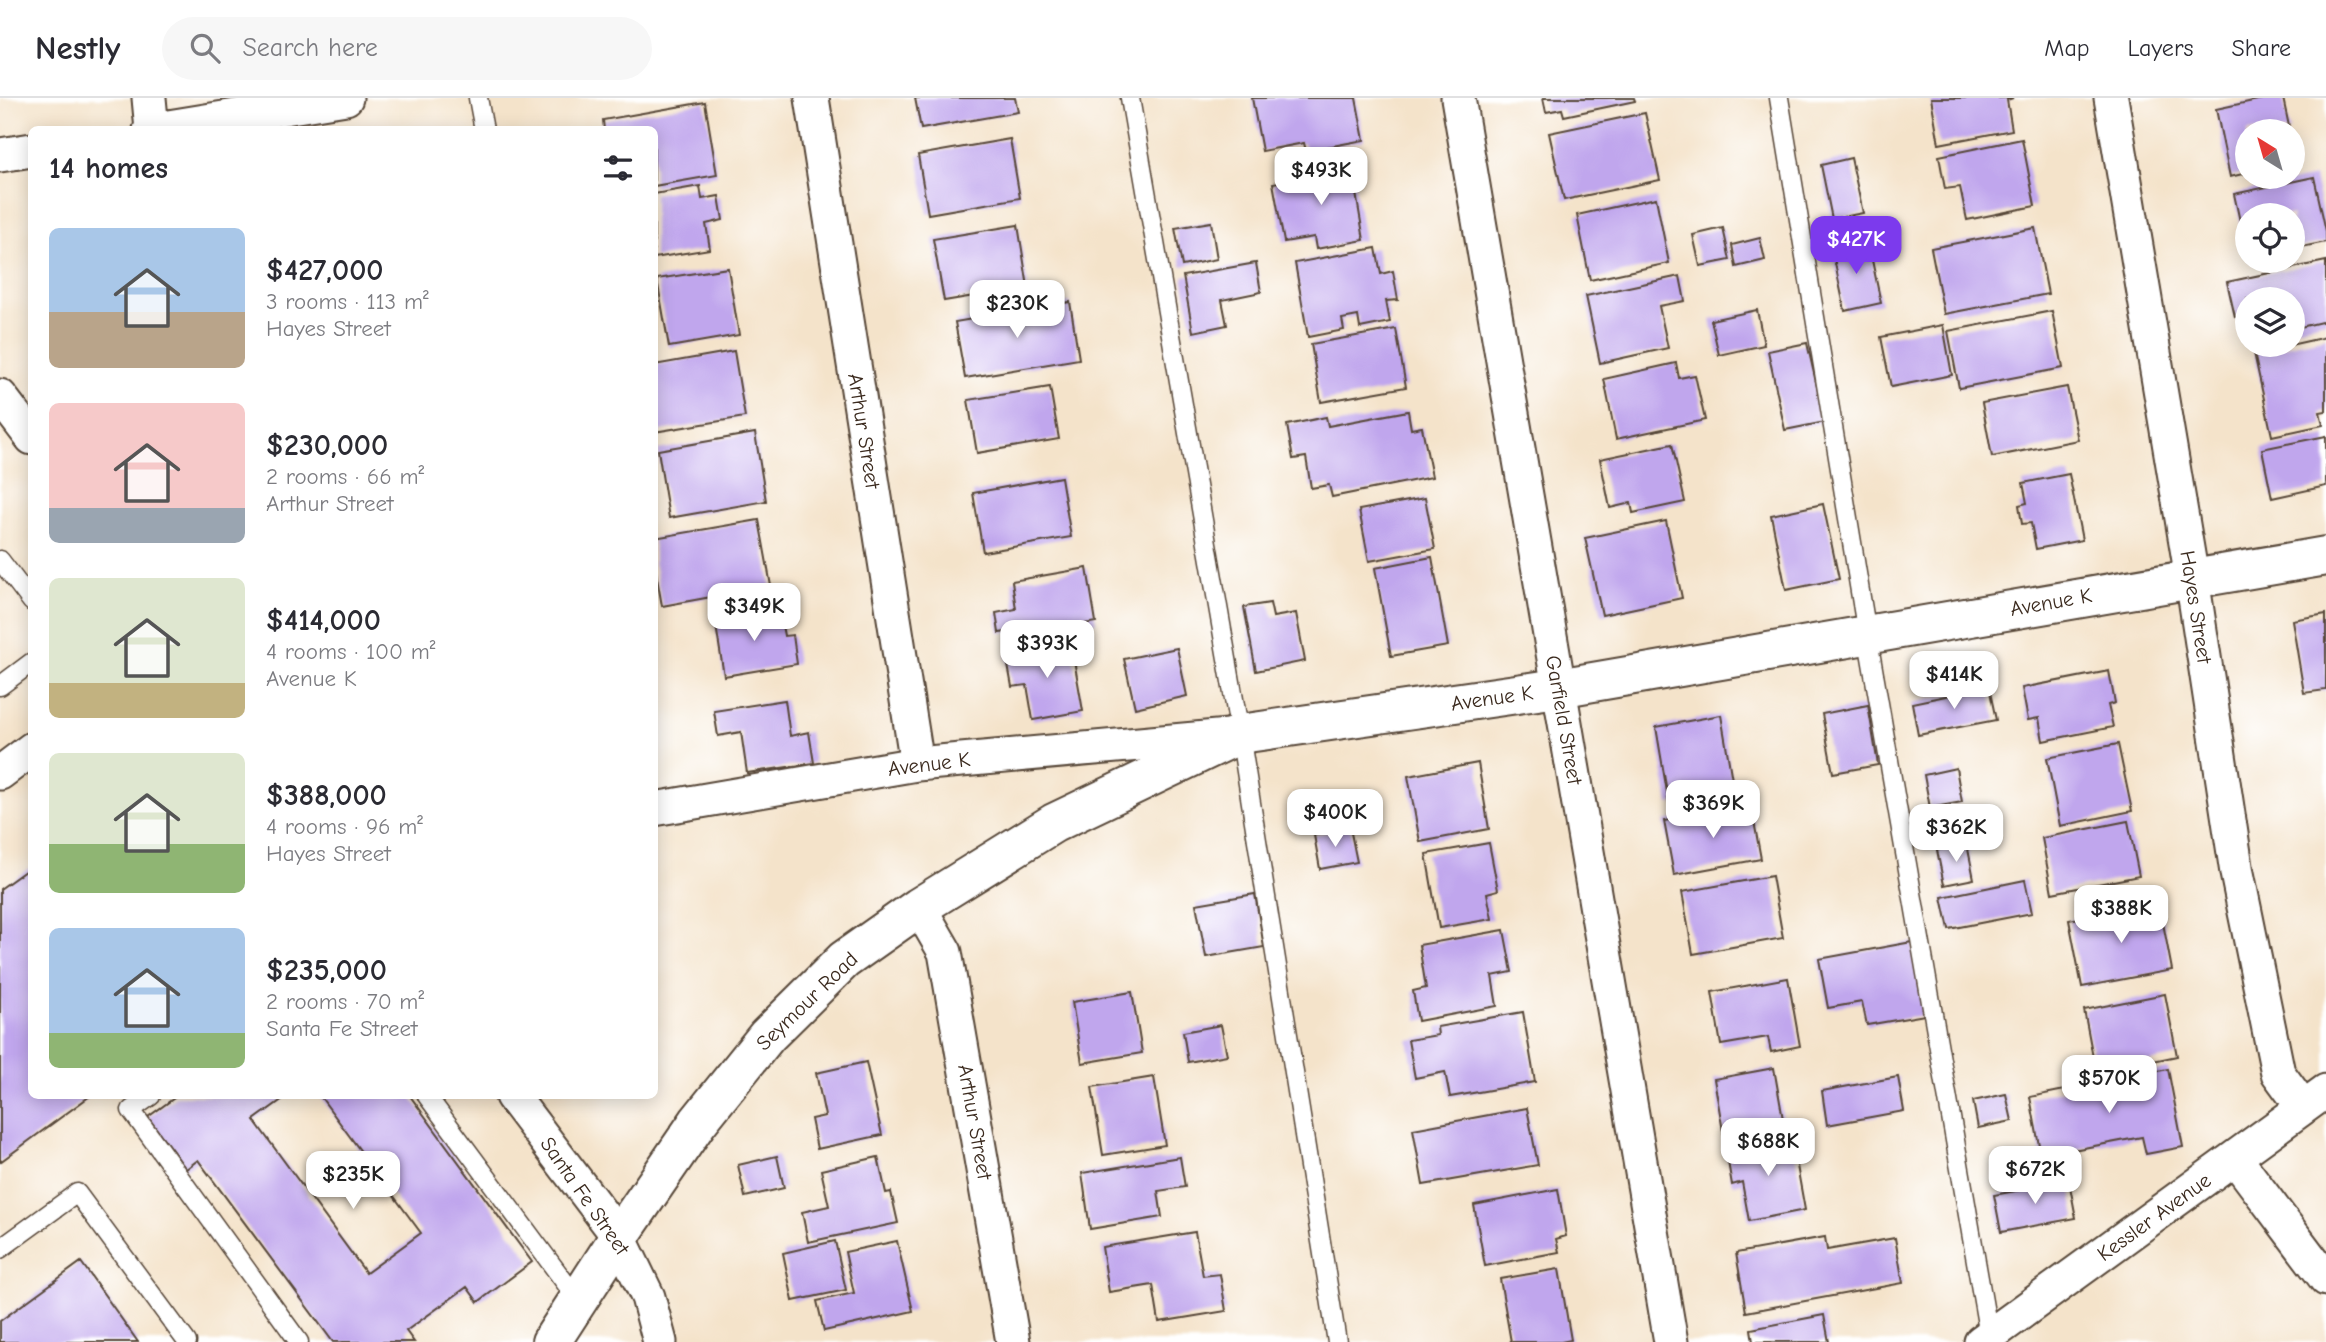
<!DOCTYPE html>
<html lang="en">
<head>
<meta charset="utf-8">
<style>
	:root { --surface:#fff; --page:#f7f7f7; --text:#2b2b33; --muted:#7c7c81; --line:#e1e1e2; --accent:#7c3aed }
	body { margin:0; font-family:"Comic Neue",sans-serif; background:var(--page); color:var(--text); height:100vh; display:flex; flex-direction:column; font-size:26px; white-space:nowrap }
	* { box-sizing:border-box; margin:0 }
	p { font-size:23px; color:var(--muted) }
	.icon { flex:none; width:38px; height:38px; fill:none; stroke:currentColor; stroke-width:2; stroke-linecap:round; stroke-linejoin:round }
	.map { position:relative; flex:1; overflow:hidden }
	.drawer { position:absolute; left:28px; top:28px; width:630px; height:973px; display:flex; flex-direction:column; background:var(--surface); border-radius:10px; box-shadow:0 4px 18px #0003 }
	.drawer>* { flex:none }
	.needle { width:46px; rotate:323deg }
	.tools { position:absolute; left:2235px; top:21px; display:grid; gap:14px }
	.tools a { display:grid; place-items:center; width:70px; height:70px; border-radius:50%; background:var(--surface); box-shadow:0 4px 18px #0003; font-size:35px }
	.price { position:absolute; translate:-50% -60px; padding:0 16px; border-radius:14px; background:#fff; color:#222; font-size:23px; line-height:46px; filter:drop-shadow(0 2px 4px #0008) }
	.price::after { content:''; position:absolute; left:50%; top:42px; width:21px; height:16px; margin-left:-10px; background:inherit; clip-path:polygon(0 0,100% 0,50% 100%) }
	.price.on { background:var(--accent); color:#fff }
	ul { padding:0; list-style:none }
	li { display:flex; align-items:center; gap:21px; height:175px; padding:0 21px }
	li span { display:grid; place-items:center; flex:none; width:196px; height:140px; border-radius:10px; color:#555 }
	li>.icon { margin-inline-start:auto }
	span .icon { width:84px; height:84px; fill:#fffc; stroke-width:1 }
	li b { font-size:30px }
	h2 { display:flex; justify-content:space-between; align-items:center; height:84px; padding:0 21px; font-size:30px }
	header { display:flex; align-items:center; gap:42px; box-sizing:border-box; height:98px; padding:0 35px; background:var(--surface); border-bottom:2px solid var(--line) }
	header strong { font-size:33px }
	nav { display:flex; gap:38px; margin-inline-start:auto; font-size:24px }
	.search { width:490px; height:63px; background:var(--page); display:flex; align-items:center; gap:18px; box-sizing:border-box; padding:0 24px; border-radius:38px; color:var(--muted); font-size:26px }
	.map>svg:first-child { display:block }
	.building { fill:#c0a6ed }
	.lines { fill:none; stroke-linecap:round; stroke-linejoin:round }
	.service-casing { stroke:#574638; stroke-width:21 }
	.minor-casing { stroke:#574638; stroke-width:37 }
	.tertiary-casing { stroke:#574638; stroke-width:42 }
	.service { stroke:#fff; stroke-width:18 }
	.minor { stroke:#fff; stroke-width:33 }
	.tertiary { stroke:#fff; stroke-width:38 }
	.labels { text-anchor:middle; stroke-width:5; stroke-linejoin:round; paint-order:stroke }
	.street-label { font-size:21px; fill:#3b2a1e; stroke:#fff }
</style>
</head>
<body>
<header>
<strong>Nestly</strong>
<div class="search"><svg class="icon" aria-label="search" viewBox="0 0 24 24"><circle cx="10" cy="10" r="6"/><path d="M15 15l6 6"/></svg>Search here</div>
<nav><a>Map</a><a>Layers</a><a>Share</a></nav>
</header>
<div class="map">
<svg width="2326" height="1244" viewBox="0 0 2326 1244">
	<rect width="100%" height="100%" fill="#fff"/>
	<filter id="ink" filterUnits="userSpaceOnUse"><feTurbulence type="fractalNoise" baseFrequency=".0143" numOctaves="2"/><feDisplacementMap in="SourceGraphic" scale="14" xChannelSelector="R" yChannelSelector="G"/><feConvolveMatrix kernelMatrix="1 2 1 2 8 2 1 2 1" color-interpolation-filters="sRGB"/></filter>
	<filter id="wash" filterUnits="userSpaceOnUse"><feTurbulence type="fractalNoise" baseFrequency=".00686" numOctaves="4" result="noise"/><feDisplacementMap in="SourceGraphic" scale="28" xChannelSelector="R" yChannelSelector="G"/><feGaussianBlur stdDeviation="1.57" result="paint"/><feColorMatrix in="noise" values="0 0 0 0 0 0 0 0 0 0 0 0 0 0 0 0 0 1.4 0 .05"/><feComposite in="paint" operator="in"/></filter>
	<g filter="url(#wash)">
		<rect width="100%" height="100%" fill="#f4e3ca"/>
		<g id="blocks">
			<path class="building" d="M915 0H1015L1018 14 921 31Z
				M1252 0H1356L1364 42 1306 53 1304 45 1262 53Z
				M1543 0H1634L1635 3 1564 18 1562 11 1546 14Z
				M1931 0H2013L2007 2 2012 32 1939 46Z
				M2267 0H2283L2290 33H2247V75L2230 79 2216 11Z
				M705 4 717 77 654 88V32H604L603 22Z
				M1645 15 1660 82 1564 102 1549 35Z
				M1010 41 1020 100 928 116 918 57Z
				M2022 41 2035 108 1967 122 1960 89 1945 91 1939 58Z
				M1350 60 1364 142 1316 151 1314 139 1284 144 1273 85 1323 76 1322 66Z
				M1851 60 1863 115 1832 121 1821 67Z
				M2314 79 2326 133V144L2292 151V117H2247L2246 151 2234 96Z
				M700 88 702 101 719 98 723 122 706 126 710 151 654 160V96Z
				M1656 100 1669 165 1590 182 1577 117Z
				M1211 124 1217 161 1182 168 1175 130Z
				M1018 127 1028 189 944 203 933 141Z
				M1723 130 1730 162 1700 168 1693 137Z
				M2035 130 2048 196 1944 216 1931 150Z
				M1760 140 1765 162 1736 169 1732 147Z
				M1868 143 1881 205 1845 213 1832 151Z
				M1376 150 1381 176 1393 173 1398 202 1386 203 1390 224 1360 230 1358 218 1342 221 1344 232 1308 239 1295 165Z
				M2326 163V223L2292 231V201H2247V217L2235 219 2227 184Z
				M1256 165 1261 194 1222 202 1227 227 1193 234 1183 178Z
				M728 170 739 237 669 249 657 181Z
				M1680 178 1685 203 1659 208 1668 250 1600 265 1586 198Z
				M1070 204 1079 261 965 280 955 224Z
				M1757 212 1764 247 1719 257 1711 222Z
				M2052 213 2063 270 1959 290 1948 233Z
				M1943 227 1952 277 1891 289 1881 239Z
				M1396 231 1406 289 1321 304 1311 246Z
				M2326 239V313L2320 314 2323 327 2272 338 2254 255Z
				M1807 245 1825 324 1785 332 1768 253Z
				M734 253 745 319 654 334V267Z
				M1676 265 1679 280 1695 277 1705 322 1616 341 1604 281Z
				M1050 289 1059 341 977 355 968 302Z
				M2067 289 2078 342 1992 359 1982 305Z
				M1408 313 1411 331 1422 329 1432 379 1332 399 1329 387 1311 390 1306 359 1293 361 1287 327 1326 319 1328 328Z
				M755 335 766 403 669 420 658 352Z
				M2326 338V388L2272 400 2262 351Z
				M1672 346 1685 404 1633 415 1631 405 1610 410 1600 361Z
				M2069 376 2082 442 2036 451 2031 425 2022 426 2019 407 2027 405 2023 385Z
				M1061 379 1071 439 983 454 973 395Z
				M1425 400 1435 451 1369 463 1359 412Z
				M1823 406 1839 481 1786 492 1771 417Z
				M759 422 771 488 662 508 654 463V440Z
				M1666 423 1682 500 1602 517 1585 440Z
				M1432 459 1448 548 1391 558 1375 470Z
				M1087 470 1096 524 1021 537 1020 532 999 535 996 515 1016 511 1012 483Z
				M1270 505 1273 519 1296 515 1305 563 1256 573 1244 509Z
				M779 511 784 538 793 537 797 566 724 578 715 521Z
				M2326 516V592L2304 595 2292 522Z
				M1071 545 1083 613 1033 622 1027 587 1012 589 1006 556Z
				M1177 550 1187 598 1135 610 1124 561Z
				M2109 573 2115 605 2108 607 2113 629 2043 643 2039 620 2028 622 2022 590Z
				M1989 589 1996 622 1918 637 1912 605Z
				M785 602 790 638 809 634 814 665 747 675 741 634 718 638 714 613Z
				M1868 607 1878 667 1833 675 1822 616Z
				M1721 617 1734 694 1669 706 1656 629Z
				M2118 646 2132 713 2060 728 2047 660Z
				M1478 665 1489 731 1420 744 1408 678Z
				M1956 670 1962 704 1930 710 1924 677Z
				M1751 707 1761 761 1674 777 1664 723Z
				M2128 723 2139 778 2052 795 2042 740Z
				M1350 730 1357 764 1320 771 1314 737Z
				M1489 745 1498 792 1487 795 1492 821 1439 830 1426 756Z
				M1967 746 1974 781 1944 787 1937 752Z
				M32 768V998H90L0 1064V791Z
				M1772 778 1783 840 1693 856 1682 794Z
				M2025 782 2032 815 1949 831 1942 799Z
				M1255 796 1264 849 1206 859 1196 806Z
				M2159 804 2172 872 2082 889 2069 822Z
				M1504 832 1512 874 1492 878 1497 908 1418 923 1413 893 1426 890 1419 847Z
				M1912 844 1925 917 1867 927 1862 904 1828 910 1819 861Z
				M1788 880 1800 948 1771 954 1768 939 1721 947 1712 894Z
				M1132 894 1142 955 1082 965 1072 904Z
				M2165 896 2177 958 2096 975 2084 912Z
				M1523 914 1535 984 1450 999 1445 974 1415 980 1408 942 1438 937 1437 929Z
				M1221 927 1227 957 1188 964 1183 934Z
				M866 964 882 1037 817 1051 811 1021 825 1018 816 975Z
				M1774 970 1784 1027 1724 1039 1714 981Z
				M2168 971 2183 1049 2146 1056 2142 1039 2041 1058 2030 999Z
				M1154 979 1165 1047 1103 1057 1092 989Z
				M1898 979 1904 1013 1827 1027 1822 993Z
				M2006 996 2012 1023 1978 1030 1973 1003Z
				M177 998H287L254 1022 366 1175 421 1135 320 998H410L532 1164 478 1204 467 1189 406 1233 414 1244H333L198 1062 186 1071 148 1019Z
				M1527 1010 1538 1067 1423 1087 1413 1031Z
				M1792 1040 1805 1112 1749 1123 1742 1084 1732 1087 1726 1052Z
				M777 1058 784 1090 745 1099 738 1067Z
				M878 1059 886 1095 891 1094 898 1125 808 1144 802 1114 829 1108 821 1072Z
				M1180 1059 1185 1089 1158 1093 1162 1119 1090 1131 1082 1075Z
				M2069 1083 2076 1120 2001 1134 1994 1097Z
				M1558 1091 1566 1138 1556 1141 1559 1154 1485 1168 1474 1107Z
				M1195 1134 1203 1178 1220 1176 1226 1213 1159 1224 1153 1187 1109 1194 1102 1149Z
				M1825 1139 1827 1152 1895 1140 1903 1185 1746 1214 1736 1155Z
				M835 1143 846 1192 793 1203 783 1155Z
				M897 1143 913 1213 824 1233 817 1203 854 1195 845 1154Z
				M81 1164 138 1244H0V1223Z
				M1559 1171 1571 1242 1561 1244H1511L1500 1181Z
				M1824 1217 1829 1244H1753L1751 1231Z"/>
		</g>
	</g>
	<g filter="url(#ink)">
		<use href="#blocks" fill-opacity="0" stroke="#574638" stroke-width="2"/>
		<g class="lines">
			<g class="service-casing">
				<path id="service" d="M478 0 484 32
					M1130 0 1240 636 1337 1244
					M1779 0 1867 536 1989 1238
					M0 462 32 504
					M0 588 32 564
					M151 998 131 1012 299 1244
					M427 998 578 1202
					M0 1151 77 1095 187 1244"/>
			</g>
			<g class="minor-casing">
				<path id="minor" d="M149 0 152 32
					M812 0 917 666
					M1458 0 1671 1244
					M2111 0 2192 480 2237 775 2278 975 2303 1009
					M150 32 346 0
					M0 57 32 52
					M0 298 32 340
					M0 675 32 651
					M654 711 917 666 1228 638
					M919 809 945 854 1013 1244
					M512 998 619 1139 648 1199 660 1244
					M2235 1060 2326 1181
					M1981 1244 2326 993"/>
			</g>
			<g class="tertiary-casing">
				<path id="tertiary" d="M551 1244 619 1139 698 1024 767 938 844 862 919 809 1054 725 1240 636 1558 590 2326 458"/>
			</g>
			<use href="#service" class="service"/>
			<use href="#minor" class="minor"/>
			<use href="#tertiary" class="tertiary"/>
		</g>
	</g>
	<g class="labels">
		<g class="street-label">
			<text transform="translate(864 333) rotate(81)" y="7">Arthur Street</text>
			<text transform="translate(2051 504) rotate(-10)" y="7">Avenue K</text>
			<text transform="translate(2196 509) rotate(81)" y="7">Hayes Street</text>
			<text transform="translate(1492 600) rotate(-8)" y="7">Avenue K</text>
			<text transform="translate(1564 622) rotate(80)" y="7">Garfield Street</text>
			<text transform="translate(929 666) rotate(-7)" y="7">Avenue K</text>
			<text transform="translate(807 903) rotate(-44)" y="7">Seymour Road</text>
			<text transform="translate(975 1024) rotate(80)" y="7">Arthur Street</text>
			<text transform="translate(585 1098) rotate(55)" y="7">Santa Fe Street</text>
			<text transform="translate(2154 1119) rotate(-36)" y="7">Kessler Avenue</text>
		</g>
	</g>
</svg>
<div class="tools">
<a><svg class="needle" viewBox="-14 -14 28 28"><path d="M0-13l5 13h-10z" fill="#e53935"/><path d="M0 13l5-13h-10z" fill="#7c7c81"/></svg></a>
<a><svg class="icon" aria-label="locate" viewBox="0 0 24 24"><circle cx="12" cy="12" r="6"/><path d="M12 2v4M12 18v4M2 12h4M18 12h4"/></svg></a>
<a><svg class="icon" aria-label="layers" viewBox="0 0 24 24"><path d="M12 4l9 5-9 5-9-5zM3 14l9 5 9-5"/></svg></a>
</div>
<b class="price" style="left:1321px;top:109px">$493K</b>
<b class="price on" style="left:1856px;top:178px">$427K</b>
<b class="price" style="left:1017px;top:242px">$230K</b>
<b class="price" style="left:754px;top:545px">$349K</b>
<b class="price" style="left:1047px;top:582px">$393K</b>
<b class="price" style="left:1954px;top:613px">$414K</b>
<b class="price" style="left:1713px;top:742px">$369K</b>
<b class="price" style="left:1335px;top:751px">$400K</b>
<b class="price" style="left:1956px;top:766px">$362K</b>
<b class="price" style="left:2121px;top:847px">$388K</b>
<b class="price" style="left:2109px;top:1017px">$570K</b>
<b class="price" style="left:1768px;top:1080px">$688K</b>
<b class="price" style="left:2035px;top:1108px">$672K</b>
<b class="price" style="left:353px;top:1113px">$235K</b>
<section class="drawer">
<h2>14 homes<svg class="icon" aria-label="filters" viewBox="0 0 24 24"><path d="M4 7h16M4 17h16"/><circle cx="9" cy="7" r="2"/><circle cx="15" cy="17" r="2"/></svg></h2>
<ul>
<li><span style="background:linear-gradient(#a9c7e8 60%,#b9a48a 0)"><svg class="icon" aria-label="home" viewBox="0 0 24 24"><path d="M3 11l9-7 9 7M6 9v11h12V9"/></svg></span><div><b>$427,000</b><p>3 rooms · 113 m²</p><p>Hayes Street</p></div></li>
<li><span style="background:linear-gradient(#f6c9c9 75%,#9aa5b1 0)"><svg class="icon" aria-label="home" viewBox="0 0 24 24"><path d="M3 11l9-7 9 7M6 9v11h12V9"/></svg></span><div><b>$230,000</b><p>2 rooms · 66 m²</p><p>Arthur Street</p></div></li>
<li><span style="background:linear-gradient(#dfe7d0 75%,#c2b280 0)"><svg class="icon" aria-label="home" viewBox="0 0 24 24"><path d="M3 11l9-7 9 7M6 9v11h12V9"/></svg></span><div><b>$414,000</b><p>4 rooms · 100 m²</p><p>Avenue K</p></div></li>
<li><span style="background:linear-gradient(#dfe7d0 65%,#8fb573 0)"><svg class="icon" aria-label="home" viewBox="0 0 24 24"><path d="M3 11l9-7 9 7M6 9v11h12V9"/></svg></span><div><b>$388,000</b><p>4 rooms · 96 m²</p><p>Hayes Street</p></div></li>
<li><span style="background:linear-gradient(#a9c7e8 75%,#8fb573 0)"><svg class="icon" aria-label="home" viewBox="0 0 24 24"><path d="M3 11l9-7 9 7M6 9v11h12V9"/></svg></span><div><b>$235,000</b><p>2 rooms · 70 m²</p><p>Santa Fe Street</p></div></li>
</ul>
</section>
</div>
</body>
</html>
